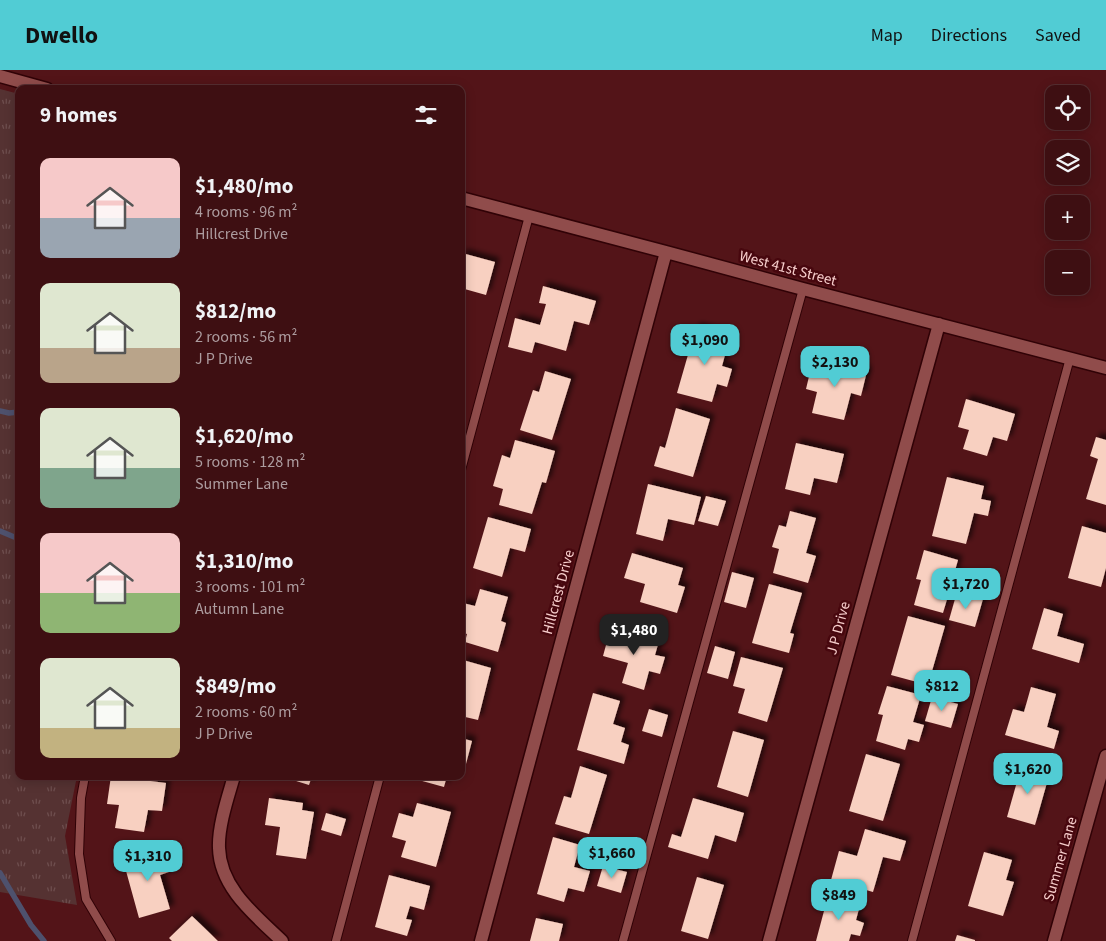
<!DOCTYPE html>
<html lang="en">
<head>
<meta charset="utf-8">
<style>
	:root { --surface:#3e0f12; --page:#491d20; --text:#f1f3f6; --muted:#ad9c9f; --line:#572f32; --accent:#51ccd4 }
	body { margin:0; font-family:"Source Sans 3",sans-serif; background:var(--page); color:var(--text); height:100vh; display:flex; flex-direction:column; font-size:19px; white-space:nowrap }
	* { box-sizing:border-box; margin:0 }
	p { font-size:16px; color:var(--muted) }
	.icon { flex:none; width:28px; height:28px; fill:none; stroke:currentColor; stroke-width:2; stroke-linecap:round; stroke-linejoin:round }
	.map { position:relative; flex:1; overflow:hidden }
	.side { position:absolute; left:15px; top:15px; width:450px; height:695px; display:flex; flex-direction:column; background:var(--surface); border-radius:10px; box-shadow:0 2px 12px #0003,0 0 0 1px var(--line) }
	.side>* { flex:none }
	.fabs { position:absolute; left:1045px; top:15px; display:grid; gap:10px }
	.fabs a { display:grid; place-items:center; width:45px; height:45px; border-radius:10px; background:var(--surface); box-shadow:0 2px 12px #0003,0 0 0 1px var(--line); font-size:25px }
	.price { position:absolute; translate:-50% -42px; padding:0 11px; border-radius:10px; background:var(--accent); color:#111; font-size:16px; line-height:32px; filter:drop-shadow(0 1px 2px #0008) }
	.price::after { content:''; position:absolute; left:50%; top:30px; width:15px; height:11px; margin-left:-8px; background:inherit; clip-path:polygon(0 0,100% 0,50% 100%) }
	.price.selected { background:#222; color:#fff }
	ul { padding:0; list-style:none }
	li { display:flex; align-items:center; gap:15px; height:125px; padding:0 25px }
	li span { display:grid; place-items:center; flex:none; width:140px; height:100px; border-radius:10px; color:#555 }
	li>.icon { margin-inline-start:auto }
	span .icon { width:60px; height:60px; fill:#fffc; stroke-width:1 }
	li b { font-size:21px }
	h2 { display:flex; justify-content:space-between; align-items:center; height:60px; padding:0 25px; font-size:21px }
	header { display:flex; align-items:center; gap:30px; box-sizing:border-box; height:70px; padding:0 25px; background:var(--accent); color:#111 }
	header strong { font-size:24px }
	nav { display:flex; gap:28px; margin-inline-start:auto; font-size:18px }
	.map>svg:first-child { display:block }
	.park { fill:url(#park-tufts) }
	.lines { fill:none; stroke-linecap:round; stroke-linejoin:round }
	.stream { stroke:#4e516d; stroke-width:5.5 }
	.building { fill:#f8d0c1; filter:url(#shadow) }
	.service-casing { stroke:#300206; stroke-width:10 }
	.minor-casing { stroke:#300206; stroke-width:15 }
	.service { stroke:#904c4b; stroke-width:8 }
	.minor { stroke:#904c4b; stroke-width:12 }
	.labels { text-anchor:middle; stroke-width:5; stroke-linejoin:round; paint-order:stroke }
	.street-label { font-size:15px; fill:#f7cecc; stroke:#47070e }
</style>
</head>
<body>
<header>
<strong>Dwello</strong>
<nav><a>Map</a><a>Directions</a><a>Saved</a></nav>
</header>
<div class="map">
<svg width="1106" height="871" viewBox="0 0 1106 871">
	<defs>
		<pattern id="park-tufts" width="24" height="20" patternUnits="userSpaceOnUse" patternTransform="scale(1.25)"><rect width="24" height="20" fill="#553232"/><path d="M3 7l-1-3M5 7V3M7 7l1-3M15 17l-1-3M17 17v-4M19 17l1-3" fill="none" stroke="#6e4e4e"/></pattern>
		<filter id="shadow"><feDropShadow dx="4.5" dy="-4.5" stdDeviation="2.5" flood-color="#0009"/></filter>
	</defs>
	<rect width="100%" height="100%" fill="#531418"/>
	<path class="park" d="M0 19 19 24V706H77L65 766 77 835 0 822Z"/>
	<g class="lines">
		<path class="stream" d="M0 341 9 343 19 342
			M0 461 19 469
			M0 803 31 855 44 871"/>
	</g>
	<path class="building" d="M462 183 495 192 486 225 461 218V187Z
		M543 216 596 231 589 255 574 251 566 281 535 272 532 283 508 277 515 248 540 255 546 234 539 233Z
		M696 257 730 267 722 296 732 299 727 317 717 314 712 332 677 323Z
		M823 291 867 301 861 326 851 323 844 350 812 343 817 322 806 319 812 294 822 297Z
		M545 301 571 309 552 370 520 360 533 320 539 322Z
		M966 329 1015 344 1007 371 993 367 987 386 963 379 969 360 958 357Z
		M676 338 710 349 693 407 654 396 660 376 665 378Z
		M1096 367 1106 370V435L1086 429 1098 389 1090 386Z
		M515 370 555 381 546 413 542 412 532 444 499 435 503 419 493 416 502 385 510 388Z
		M796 373 844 384 837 413 814 408 810 425 785 419Z
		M947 407 984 416 981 429 991 431 988 446 974 443 966 474 932 466Z
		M648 414 701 427 694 455 668 449 663 471 636 464Z
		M706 426 726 431 718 456 698 451Z
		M790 441 816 448 806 483 816 486 808 513 773 503 779 479 772 477 779 455 786 457Z
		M488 447 531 459 525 482 510 478 502 507 473 498Z
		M1082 456 1106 463V498L1101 517 1068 508Z
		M924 480 958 490 954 504 964 506 959 521 950 519 943 543 914 535 921 510 916 509Z
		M632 483 683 498 678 515 685 517 677 543 640 532 645 514 624 508Z
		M732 502 754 508 746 538 724 532Z
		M769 514 802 523 790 563 794 564 789 583 752 573Z
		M480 519 508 527 501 551 506 553 498 582 465 572 467 564 461 562V538L463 533 475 536Z
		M957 522 983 529 975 557 949 550Z
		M1044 538 1063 544 1057 566 1084 574 1079 593 1032 579Z
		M908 546 945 556 928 615 891 605Z
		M611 557 659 571 655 585 665 587 660 604 649 601 644 620 622 613 628 593 603 586Z
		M715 576 735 582 728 609 707 603Z
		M741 587 783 598 767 652 738 643 745 619 733 616Z
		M463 590 491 598 478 650 461 646V597Z
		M887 616 921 625 913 652 924 655 919 672 908 669 905 680 876 671 883 645 878 644Z
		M1031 617 1056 624 1047 657 1059 661 1054 679 1005 665 1013 639 1024 642Z
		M593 623 620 631 613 654 625 658 621 672 629 675 624 694 577 680Z
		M932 627 958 634 951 658 925 651Z
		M649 639 668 645 662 667 642 661Z
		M733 661 764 670 748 727 717 717Z
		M461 668 472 671 466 694 461 693Z
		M866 684 900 694 883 751 849 741Z
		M1022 694 1050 702 1035 755 1007 747Z
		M580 696 607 705 589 764 555 754 564 726 571 728Z
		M111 706 166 713 162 741 148 740 144 762 115 758 119 735 107 734Z
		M280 706H312L309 715Z
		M416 706H447L444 717 415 709Z
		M269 728 303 733 302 740 314 742 306 789 276 785 280 757 265 755Z
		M693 728 744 743 736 772 715 765 708 789 668 777 672 764 681 767Z
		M417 733 451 742 436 797 401 787 406 771 392 767 399 743 413 747Z
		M326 743 346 749 341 766 321 760Z
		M865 759 906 771 900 791 883 787 873 822 831 810 839 781 857 786Z
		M553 767 580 775 574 797 590 801 584 822 568 818 564 832 537 824Z
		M162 779 169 802 160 805 170 839 139 848 123 790Z
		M984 782 1012 790 1006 810 1014 812 1003 846 968 836Z
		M603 796 627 802 621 823 597 816Z
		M389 805 430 816 424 840 410 836 406 849 412 850 407 866 375 857Z
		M697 807 724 815 708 869 681 861Z
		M828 826 860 835 856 850 864 853 860 866 851 864 849 871H816Z
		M192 846 218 871H172L169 868Z
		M536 848 563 854 559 871H530Z
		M957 865 975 870V871H955Z"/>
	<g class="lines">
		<g class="service-casing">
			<path id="service" d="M461 400 529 146
				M85 706 81 728 79 784 86 829 111 871
				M336 871 380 706
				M623 871 803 219
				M912 871 1070 288"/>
		</g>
		<g class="minor-casing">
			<path id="minor" d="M0 6 47 19
				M461 128 666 182 803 219 1106 298
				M234 706C228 727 218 756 219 778 220 818 255 845 282 871
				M481 871 666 182
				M769 871 939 254
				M1054 871 1106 686"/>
		</g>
		<use href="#service" class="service"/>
		<use href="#minor" class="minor"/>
	</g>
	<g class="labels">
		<g class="street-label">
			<text transform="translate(788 198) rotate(15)" y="5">West 41st Street</text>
			<text transform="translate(558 522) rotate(-75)" y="5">Hillcrest Drive</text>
			<text transform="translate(838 558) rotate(-75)" y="5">J P Drive</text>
			<text transform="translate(1060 789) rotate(-74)" y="5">Summer Lane</text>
		</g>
	</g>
</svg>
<div class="fabs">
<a><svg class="icon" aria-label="locate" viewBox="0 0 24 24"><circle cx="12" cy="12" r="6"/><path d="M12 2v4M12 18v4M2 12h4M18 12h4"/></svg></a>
<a><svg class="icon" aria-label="layers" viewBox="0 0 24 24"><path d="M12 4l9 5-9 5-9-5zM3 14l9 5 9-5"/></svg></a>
<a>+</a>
<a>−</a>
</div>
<b class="price" style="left:705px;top:296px">$1,090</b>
<b class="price" style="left:835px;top:318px">$2,130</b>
<b class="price" style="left:966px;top:540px">$1,720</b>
<b class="price selected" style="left:634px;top:586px">$1,480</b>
<b class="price" style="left:942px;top:642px">$812</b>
<b class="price" style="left:1028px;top:725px">$1,620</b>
<b class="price" style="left:612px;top:809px">$1,660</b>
<b class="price" style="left:148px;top:812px">$1,310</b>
<b class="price" style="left:839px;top:851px">$849</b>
<section class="side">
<h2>9 homes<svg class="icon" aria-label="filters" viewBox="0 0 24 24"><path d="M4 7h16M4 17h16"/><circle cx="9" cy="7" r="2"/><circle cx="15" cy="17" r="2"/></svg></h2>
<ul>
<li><span style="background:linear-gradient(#f6c9c9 60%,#9aa5b1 0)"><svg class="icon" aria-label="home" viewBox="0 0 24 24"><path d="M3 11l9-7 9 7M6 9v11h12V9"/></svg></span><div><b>$1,480/mo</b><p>4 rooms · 96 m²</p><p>Hillcrest Drive</p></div></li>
<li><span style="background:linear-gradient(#dfe7d0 65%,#b9a48a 0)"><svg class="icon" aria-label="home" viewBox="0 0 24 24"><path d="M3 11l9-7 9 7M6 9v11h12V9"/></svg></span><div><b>$812/mo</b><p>2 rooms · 56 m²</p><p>J P Drive</p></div></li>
<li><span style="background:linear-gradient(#dfe7d0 60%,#7fa58c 0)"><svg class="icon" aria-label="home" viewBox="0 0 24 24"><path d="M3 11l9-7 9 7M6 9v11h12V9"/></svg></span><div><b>$1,620/mo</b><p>5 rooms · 128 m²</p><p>Summer Lane</p></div></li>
<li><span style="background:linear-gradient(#f6c9c9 60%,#8fb573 0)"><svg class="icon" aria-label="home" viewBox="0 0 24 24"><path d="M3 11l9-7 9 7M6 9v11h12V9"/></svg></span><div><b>$1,310/mo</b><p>3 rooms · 101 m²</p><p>Autumn Lane</p></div></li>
<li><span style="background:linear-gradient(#dfe7d0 70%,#c2b280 0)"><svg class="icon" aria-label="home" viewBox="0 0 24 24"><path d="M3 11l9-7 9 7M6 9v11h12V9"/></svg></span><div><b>$849/mo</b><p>2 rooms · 60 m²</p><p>J P Drive</p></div></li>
</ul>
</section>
</div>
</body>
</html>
